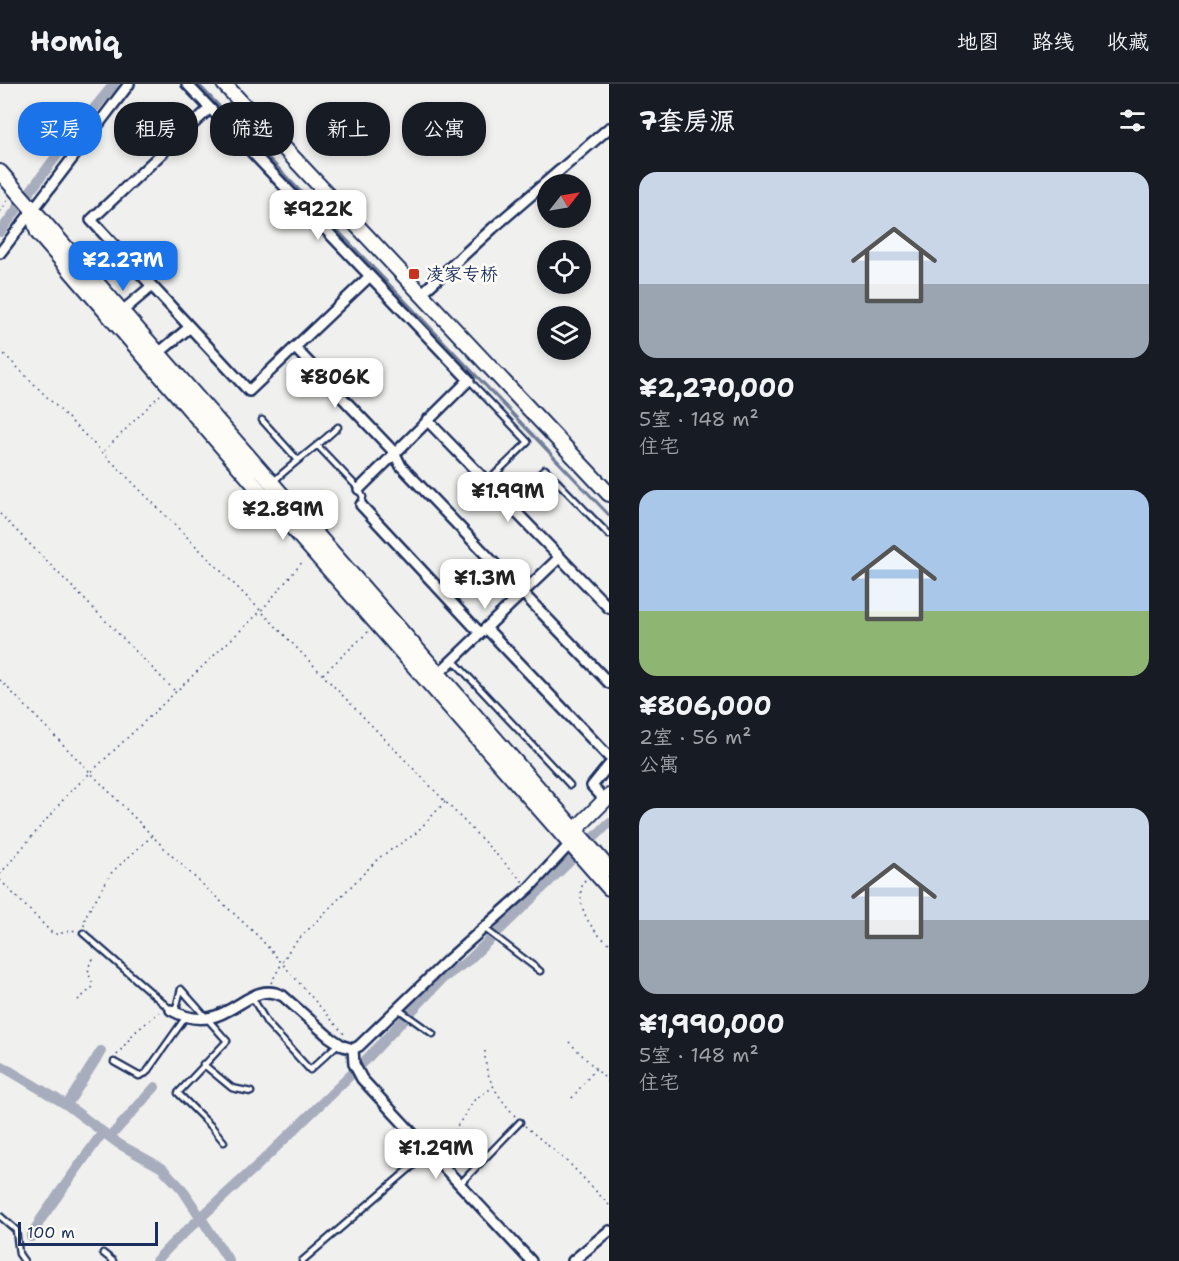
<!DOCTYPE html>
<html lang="zh">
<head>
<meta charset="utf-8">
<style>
	:root { --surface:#171b24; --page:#242831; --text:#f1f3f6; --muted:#9ea1a6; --line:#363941; --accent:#1a73e8 }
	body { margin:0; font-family:"Shantell Sans","LXGW WenKai TC",sans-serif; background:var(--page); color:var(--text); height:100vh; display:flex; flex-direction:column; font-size:22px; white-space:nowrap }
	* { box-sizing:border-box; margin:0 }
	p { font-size:20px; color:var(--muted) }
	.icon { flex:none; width:33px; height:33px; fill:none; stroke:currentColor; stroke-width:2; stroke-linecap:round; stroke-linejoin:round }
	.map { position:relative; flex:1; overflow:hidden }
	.side { display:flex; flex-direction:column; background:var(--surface); width:570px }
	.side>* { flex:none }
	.guide { position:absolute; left:18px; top:18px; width:501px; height:54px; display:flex; gap:12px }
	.needle { width:39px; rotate:59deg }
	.buttons { position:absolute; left:537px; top:90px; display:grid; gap:12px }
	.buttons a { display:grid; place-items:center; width:54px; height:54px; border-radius:50%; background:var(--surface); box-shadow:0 3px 9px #0003; font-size:30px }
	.scale { position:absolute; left:18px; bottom:15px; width:140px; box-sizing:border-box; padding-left:6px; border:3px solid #1b2f5e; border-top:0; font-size:16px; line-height:21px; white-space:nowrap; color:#1b2f5e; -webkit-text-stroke:4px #fdfcf7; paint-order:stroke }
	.price { position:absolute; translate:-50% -51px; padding:0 14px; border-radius:12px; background:#fff; color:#222; font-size:20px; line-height:39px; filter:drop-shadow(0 2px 3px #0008) }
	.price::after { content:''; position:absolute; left:50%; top:36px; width:18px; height:14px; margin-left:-9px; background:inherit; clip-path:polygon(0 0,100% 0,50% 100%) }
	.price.active { background:var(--accent); color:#fff }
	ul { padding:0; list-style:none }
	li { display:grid; align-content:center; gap:12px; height:318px; padding:0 30px }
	li span { display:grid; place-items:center; height:186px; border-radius:18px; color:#555 }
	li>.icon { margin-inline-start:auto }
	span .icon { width:108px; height:108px; fill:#fffc; stroke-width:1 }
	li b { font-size:26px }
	h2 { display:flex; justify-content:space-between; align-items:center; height:72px; padding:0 30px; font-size:26px }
	.chip { padding:0 21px; border-radius:24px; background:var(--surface); box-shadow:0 3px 9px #0003; font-size:21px; line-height:54px }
	.chip.active { background:var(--accent); color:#fff }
	header { display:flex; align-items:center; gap:36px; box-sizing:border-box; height:84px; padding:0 30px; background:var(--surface); border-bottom:2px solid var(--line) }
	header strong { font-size:28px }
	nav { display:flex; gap:33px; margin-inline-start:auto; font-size:21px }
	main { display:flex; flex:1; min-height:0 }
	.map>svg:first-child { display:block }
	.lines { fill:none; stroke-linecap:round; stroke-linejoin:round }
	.stream { stroke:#6f7b97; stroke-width:3 }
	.canal { stroke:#a7adbd; stroke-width:10 }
	.lane-casing { stroke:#1b2f5e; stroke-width:9 }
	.street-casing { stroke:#1b2f5e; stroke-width:14 }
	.secondary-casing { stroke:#1b2f5e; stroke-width:18 }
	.path { stroke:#1b2f5e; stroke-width:1.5; stroke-dasharray:1.5 4.5; stroke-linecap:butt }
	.lane { stroke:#fdfcf7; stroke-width:4.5 }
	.street { stroke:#fdfcf7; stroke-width:9 }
	.secondary { stroke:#fdfcf7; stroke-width:14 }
	.poi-dot { fill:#c8321e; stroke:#fdfcf7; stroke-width:2 }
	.labels { text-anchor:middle; stroke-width:5; stroke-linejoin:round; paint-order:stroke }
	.poi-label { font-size:18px; fill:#1b2f5e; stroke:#fdfcf7; text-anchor:start }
</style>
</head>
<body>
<header>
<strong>Homiq</strong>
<nav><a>地图</a><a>路线</a><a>收藏</a></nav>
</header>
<main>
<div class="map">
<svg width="609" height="1177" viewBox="0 0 609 1177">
	<rect width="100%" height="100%" fill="#f0f0ee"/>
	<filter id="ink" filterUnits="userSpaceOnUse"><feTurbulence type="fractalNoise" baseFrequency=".0167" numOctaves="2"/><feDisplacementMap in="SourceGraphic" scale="12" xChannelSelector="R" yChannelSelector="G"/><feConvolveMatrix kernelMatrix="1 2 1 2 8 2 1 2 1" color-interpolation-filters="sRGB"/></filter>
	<g filter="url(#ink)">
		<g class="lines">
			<path class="stream" d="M198 0 609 431"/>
			<path class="canal" d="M0 148 69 55 114 0
				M0 981 67 1021 119 1060 162 1084 182 1105 229 1177
				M67 1021 101 967
				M110 1053 155 1003
				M31 1153 41 1135 103 1048
				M156 1177 171 1161 260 1079 361 981 442 895 469 876 609 739"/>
			<g class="lane-casing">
				<path id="lane" d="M469 296 528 358 487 398
					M262 336 297 375
					M318 362 359 405 363 413 361 421
					M274 397C294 378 317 363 338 343
					M508 420 545 385 609 451
					M453 576 570 701
					M484 844 540 887
					M83 849 171 926
					M252 913 267 939 310 986 338 960
					M398 925 433 950
					M175 928 181 905 227 957 178 1009 212 1043 224 1058
					M114 978 139 992 146 989 185 934
					M203 980 232 1004 251 1008
					M459 1101 520 1038
					M0 1132 16 1146 19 1170 24 1177
					M103 1169 113 1177
					M302 1177 429 1068"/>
			</g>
			<g class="street-casing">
				<path id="street" d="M187 0 469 296 359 405
					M210 24 91 136 249 307 370 192
					M0 169 129 0
					M420 211 493 144 609 44
					M120 229 152 202
					M295 264 394 368 401 382 609 599
					M155 272 190 243
					M427 336 609 524
					M361 421 480 549
					M486 544 609 673
					M436 592 560 473
					M605 716 592 702 609 681
					M171 926C227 957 246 892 283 912L328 952 343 962 353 965 359 962 449 875 529 804 570 760
					M353 965 354 980 362 995 531 1177
					M573 1177 609 1147"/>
			</g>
			<g class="secondary-casing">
				<path id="secondary" d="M224 0 609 410
					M0 88 609 785
					M32 129 38 149 82 200 253 399 609 804
					M572 755 581 740 609 712"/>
			</g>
			<path class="path" d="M0 128 8 116
				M0 266 261 527 523 798
				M104 367 160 311
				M0 430 174 606
				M323 590 368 548
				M0 596 171 771 259 853 344 950
				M0 790 69 709 261 527 304 476
				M0 796 53 850C62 851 68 845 77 847
				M585 796C572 816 591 849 609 859
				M84 842 85 833 112 788 152 752
				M271 899 291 863 380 773 415 750 445 718
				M78 916 92 904 93 900C87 888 86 882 96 872
				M569 958 609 998
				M485 967C484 994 498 1012 515 1032
				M117 971 134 949 162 926
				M572 1014 596 984
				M525 1042 571 1081 609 1121
				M441 1067 475 1015 492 1004"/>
			<use href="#lane" class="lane"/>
			<use href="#street" class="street"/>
			<use href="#secondary" class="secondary"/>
		</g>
	</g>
	<rect class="poi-dot" x="408" y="184" width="12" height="12" rx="3"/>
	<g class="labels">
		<g class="poi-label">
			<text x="426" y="196">凌家专桥</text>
		</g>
	</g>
</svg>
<div class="buttons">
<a><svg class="needle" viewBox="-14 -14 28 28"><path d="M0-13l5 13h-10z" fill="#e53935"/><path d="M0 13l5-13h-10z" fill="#9ea1a6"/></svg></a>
<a><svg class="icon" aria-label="locate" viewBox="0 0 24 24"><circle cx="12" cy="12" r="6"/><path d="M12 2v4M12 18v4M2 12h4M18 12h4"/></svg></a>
<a><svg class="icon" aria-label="layers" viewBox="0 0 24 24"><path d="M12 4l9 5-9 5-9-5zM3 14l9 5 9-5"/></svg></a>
</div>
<div class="scale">100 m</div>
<b class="price" style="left:318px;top:157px">¥922K</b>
<b class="price active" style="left:123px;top:208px">¥2.27M</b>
<b class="price" style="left:335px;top:325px">¥806K</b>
<b class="price" style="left:508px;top:439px">¥1.99M</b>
<b class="price" style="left:283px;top:457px">¥2.89M</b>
<b class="price" style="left:485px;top:526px">¥1.3M</b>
<b class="price" style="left:436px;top:1096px">¥1.29M</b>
<div class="guide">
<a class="chip active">买房</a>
<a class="chip">租房</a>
<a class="chip">筛选</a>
<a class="chip">新上</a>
<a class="chip">公寓</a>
</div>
</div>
<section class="side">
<h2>7套房源<svg class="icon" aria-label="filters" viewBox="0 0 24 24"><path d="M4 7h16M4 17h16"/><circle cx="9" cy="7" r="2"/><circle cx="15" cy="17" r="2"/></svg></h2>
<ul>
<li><span style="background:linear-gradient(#c9d6e8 60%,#9aa5b1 0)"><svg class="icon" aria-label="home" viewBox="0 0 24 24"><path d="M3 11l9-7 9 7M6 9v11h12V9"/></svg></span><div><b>¥2,270,000</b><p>5室 · 148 m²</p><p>住宅</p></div></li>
<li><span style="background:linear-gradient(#a9c7e8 65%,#8fb573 0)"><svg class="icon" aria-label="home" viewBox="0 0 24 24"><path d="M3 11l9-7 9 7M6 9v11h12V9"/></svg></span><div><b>¥806,000</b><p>2室 · 56 m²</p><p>公寓</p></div></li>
<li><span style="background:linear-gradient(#c9d6e8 60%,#9aa5b1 0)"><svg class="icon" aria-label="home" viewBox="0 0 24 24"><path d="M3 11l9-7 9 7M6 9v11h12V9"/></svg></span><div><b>¥1,990,000</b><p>5室 · 148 m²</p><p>住宅</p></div></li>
</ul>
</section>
</main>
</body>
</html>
